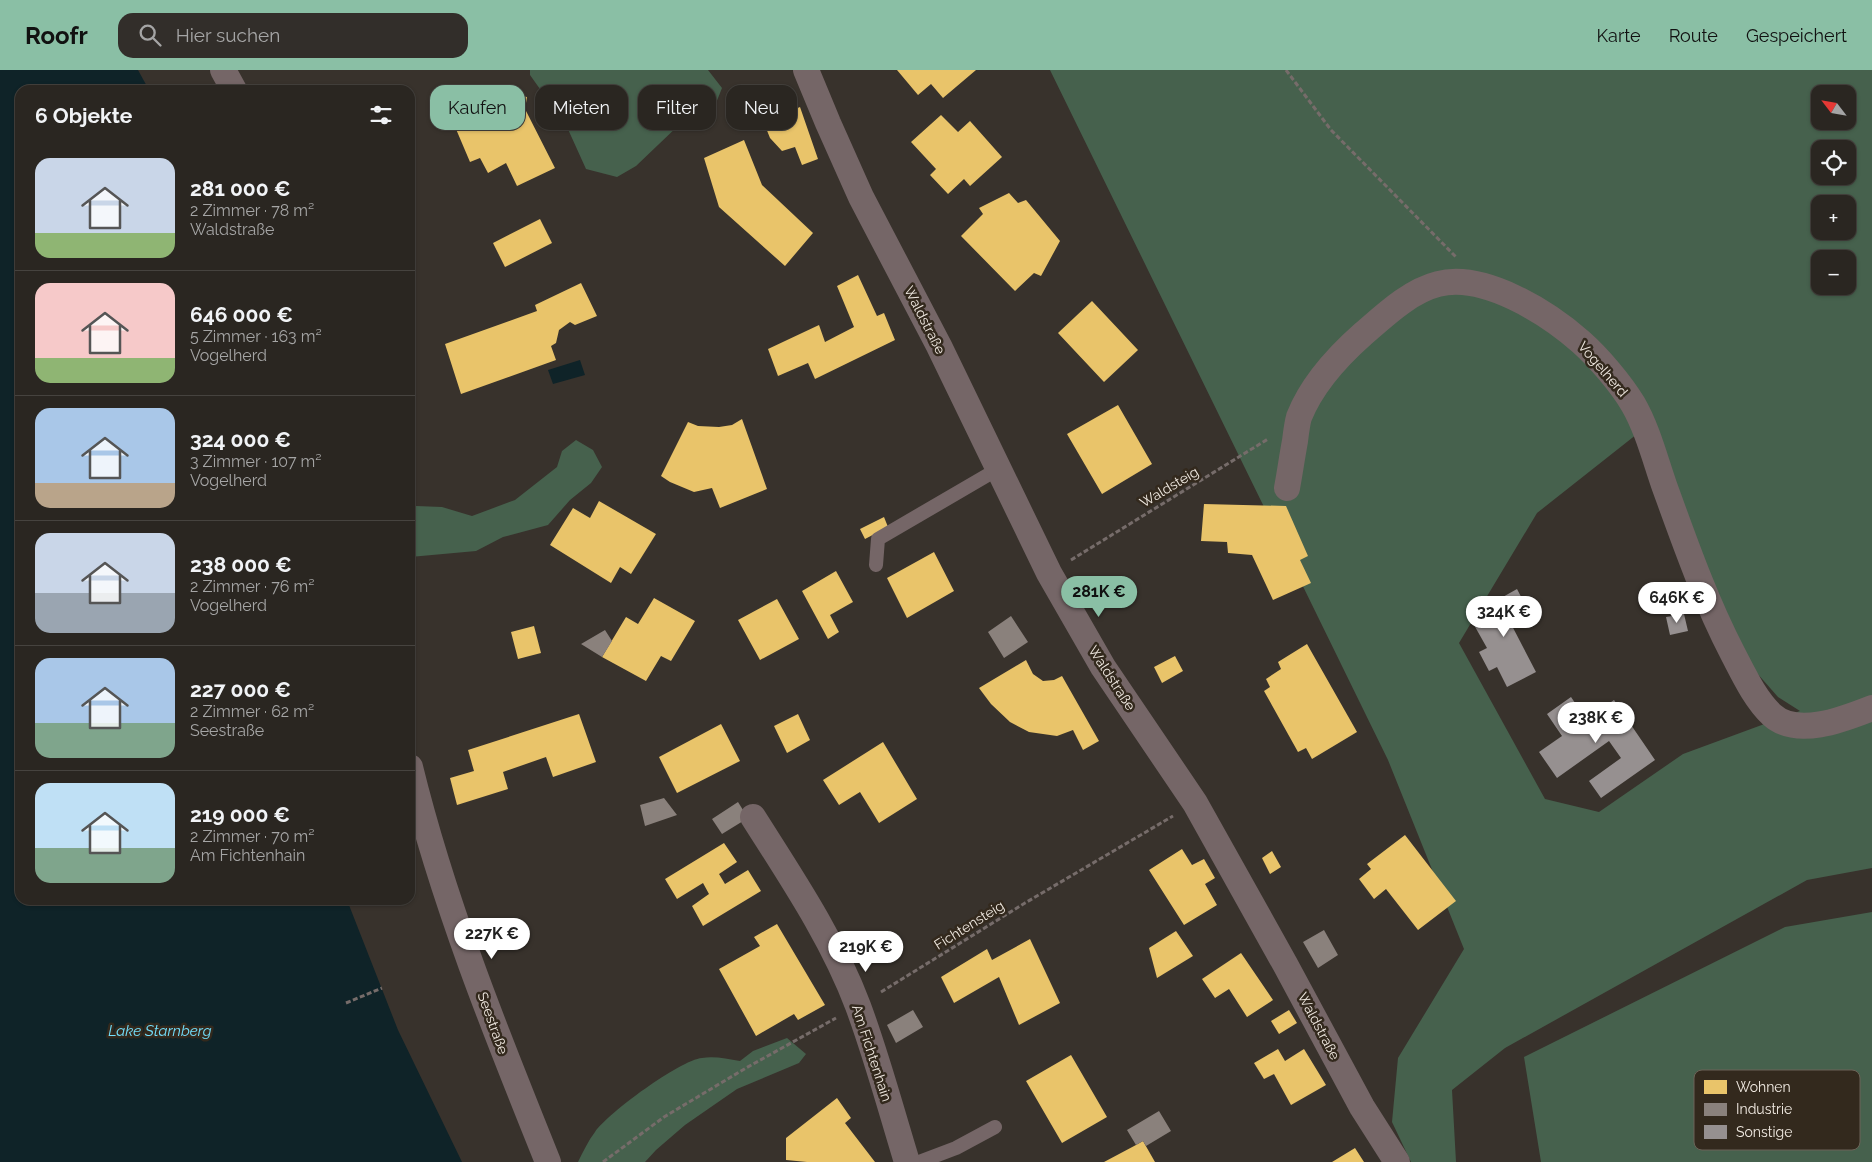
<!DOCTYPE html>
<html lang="de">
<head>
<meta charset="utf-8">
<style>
	:root { --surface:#2a2621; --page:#322e2a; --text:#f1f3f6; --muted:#a5a5a5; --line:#46433f; --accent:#8abfa5 }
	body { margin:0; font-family:Raleway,sans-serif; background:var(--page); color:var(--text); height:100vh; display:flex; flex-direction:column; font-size:19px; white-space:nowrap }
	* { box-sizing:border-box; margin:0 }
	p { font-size:16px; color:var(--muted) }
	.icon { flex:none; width:28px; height:28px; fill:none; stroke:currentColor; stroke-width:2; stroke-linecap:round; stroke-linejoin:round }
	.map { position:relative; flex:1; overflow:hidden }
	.drawer { position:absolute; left:15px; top:15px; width:400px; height:820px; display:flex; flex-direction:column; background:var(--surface); border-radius:15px; box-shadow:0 1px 4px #0004,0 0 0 1px var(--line) }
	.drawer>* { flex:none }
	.guide { position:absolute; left:430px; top:15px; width:475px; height:45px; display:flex; gap:10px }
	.needle { width:32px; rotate:301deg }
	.buttons { position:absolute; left:1811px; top:15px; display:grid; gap:10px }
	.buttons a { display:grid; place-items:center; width:45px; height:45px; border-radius:10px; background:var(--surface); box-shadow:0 1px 4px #0004,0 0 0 1px var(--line); font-size:25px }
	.price { position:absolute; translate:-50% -42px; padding:0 11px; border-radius:18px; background:#fff; color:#222; font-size:16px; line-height:32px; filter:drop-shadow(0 1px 2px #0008) }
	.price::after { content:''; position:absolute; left:50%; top:30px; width:15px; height:11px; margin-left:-8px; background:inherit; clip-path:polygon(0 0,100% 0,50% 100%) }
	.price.current { background:var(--accent); color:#111 }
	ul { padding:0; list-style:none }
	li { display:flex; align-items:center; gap:15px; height:125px; padding:0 20px }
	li+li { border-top:1px solid var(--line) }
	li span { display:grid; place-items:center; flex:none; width:140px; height:100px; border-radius:15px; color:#555 }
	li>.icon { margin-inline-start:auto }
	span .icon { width:60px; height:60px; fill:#fffc; stroke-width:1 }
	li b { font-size:21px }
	h2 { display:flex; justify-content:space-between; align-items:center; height:60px; padding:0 20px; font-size:21px }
	.chip { padding:0 18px; border-radius:15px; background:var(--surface); box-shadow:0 1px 4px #0004,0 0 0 1px var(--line); font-size:18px; line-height:45px }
	.chip.current { background:var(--accent); color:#111 }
	header { display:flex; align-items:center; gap:30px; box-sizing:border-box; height:70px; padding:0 25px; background:var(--accent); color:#111 }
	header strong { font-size:24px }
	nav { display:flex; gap:28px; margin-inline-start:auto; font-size:18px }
	.search { width:350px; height:45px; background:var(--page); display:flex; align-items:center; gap:12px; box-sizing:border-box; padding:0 18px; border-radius:15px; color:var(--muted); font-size:19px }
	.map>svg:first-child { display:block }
	.green { fill:#46614d; fill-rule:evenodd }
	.water { fill:#0f2328 }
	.homes { fill:#e9c46a }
	.industry { fill:#8a817c }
	.building { fill:#969090 }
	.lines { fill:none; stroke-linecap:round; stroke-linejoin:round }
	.path { stroke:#766c6a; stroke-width:3; stroke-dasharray:5 2.5; stroke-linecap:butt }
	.service { stroke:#756667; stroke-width:14 }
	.minor { stroke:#756667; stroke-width:26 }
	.labels { text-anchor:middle; stroke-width:5; stroke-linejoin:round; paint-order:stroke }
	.street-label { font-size:14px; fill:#f1eae2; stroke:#33291d }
	.water-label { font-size:15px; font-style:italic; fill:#73e0fd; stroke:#33291d }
	.key { fill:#33291d; stroke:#6c6358; stroke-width:1 }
	.key-label { font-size:14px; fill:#f1eae2 }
</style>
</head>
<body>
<header>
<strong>Roofr</strong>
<div class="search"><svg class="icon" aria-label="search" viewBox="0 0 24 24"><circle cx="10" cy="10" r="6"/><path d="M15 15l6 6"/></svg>Hier suchen</div>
<nav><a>Karte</a><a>Route</a><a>Gespeichert</a></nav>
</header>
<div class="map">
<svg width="1872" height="1092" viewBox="0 0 1872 1092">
	<rect width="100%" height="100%" fill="#38322c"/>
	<path class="green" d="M530 0H708L722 18 714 38 701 47 681 53 636 96 617 107 586 99 567 57 530 5Z
		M1050 0H1872V798L1807 810 1505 978 1452 1020 1456 1092H1411L1392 1052 1398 988 1464 879 1388 690ZM1820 24H1848V51H1820ZM1820 79H1848V106H1820ZM1820 134H1848V161H1820ZM1820 189H1848V216H1820ZM1651 353 1711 518 1756 602 1778 627 1800 641 1683 684 1599 742 1545 729 1459 573 1537 443Z
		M576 370 593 380 602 397 591 413 570 430 548 455 503 467 476 481 410 487V440L416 436 442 437 472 446 515 430 557 397 562 381Z
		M1872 842V1092H1541L1524 987 1785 857Z
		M787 968 806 984 799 993 737 1019 685 1055 656 1080 645 1092H578C583 1082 588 1071 595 1062 608 1043 680 990 702 988 715 986 727 989 740 991L753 981Z"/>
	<path class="water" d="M0 0H138L149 20H20V830H347L398 960 462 1092H0Z
		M580 290 585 305 553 314 548 300Z"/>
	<path class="homes" d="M897 0H976L943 28 931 14 918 25Z
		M497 21 527 27 525 39 555 98 517 116 506 93 488 103 480 88 470 92 453 52 495 32Z
		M800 37 818 89 802 95 795 77 782 81 770 68 764 53Z
		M941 45 958 62 970 51 1002 87 970 116 964 109 948 124 930 105 936 99 911 72Z
		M744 70 762 115 813 163 785 196 719 137 704 88Z
		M1009 123 1018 133 1026 130 1060 171 1041 206 1034 203 1015 221 961 166 983 144 979 138Z
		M540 149 552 173 505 197 493 173Z
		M858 205 877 246 884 243 895 270 815 309 808 293 778 306 768 279 819 255 825 272 854 257 837 216Z
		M581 213 597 246 575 255 570 252 559 260 556 273 551 276 556 290 461 324 445 274 537 241 535 235Z
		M1092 231 1138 280 1104 312 1058 263Z
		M1118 335 1152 394 1102 424 1067 364Z
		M742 349 767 419 720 438 712 418 694 422 670 412 661 406 688 352 698 356 719 357 732 355Z
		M599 431 656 464 631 504 620 497 611 513 550 475 573 438 590 448Z
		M1204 434 1286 436 1308 486 1300 490 1311 513 1273 530 1252 485 1228 483 1227 472 1201 471Z
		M884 447 888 457 865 469 860 459Z
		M934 482 954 521 907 548 887 508Z
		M836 501 853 532 830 545 839 562 828 569 802 521Z
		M654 528 695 551 671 591 661 586 646 611 602 587 626 547 638 554Z
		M777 529 799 569 760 590 738 550Z
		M534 556 541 583 518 589 511 562Z
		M1307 574 1357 662 1312 689 1306 678 1298 682 1264 621 1270 617 1266 609 1281 599 1278 592Z
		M1175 586 1183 601 1162 613 1154 597Z
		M1026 590 1033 604 1043 611 1054 610 1062 606 1099 671 1083 680 1073 660 1057 666 1029 662 1010 652 991 634 979 618Z
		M579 644 596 692 553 707 546 687 503 702 508 719 457 735 450 708 474 701 468 680Z
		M798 644 810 670 787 683 774 656Z
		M721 654 740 691 677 723 659 687Z
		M883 672 917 729 879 753 860 722 839 735 823 710Z
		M1405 765 1456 831 1418 860 1386 819 1374 829 1359 809 1371 799 1367 794Z
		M724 773 737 792 719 804 725 814 748 800 761 821 703 856 692 836 709 824 703 813 677 829 665 809Z
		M1182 779 1192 795 1204 789 1215 808 1205 814 1217 835 1184 855 1149 800Z
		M1272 781 1281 797 1270 804 1262 788Z
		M777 854 825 935 798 950 794 944 756 966 719 899 760 876 754 867Z
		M1176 861 1193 886 1157 908 1149 878Z
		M1030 869 1060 933 1019 955 999 907 954 933 941 907 987 879 992 890Z
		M1241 883 1273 930 1247 947 1229 919 1215 928 1202 909Z
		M1289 940 1297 953 1279 964 1271 951Z
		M1278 979 1285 991 1304 979 1326 1015 1291 1035 1274 1004 1264 1009 1254 993Z
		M1071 985 1107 1047 1062 1073 1026 1011Z
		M837 1028 851 1048 845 1053 875 1092H807L786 1090V1068Z
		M1143 1071 1155 1092H1104L1136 1075Z
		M1355 1078 1364 1092H1332Z"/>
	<path class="industry" d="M1011 546 1028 572 1004 588 988 562Z
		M605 560 612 571 602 587 581 574Z
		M664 728 677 745 645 756 640 735Z
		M738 732 748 748 722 764 712 749Z
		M1324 860 1338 885 1318 898 1303 872Z
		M913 940 923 957 896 973 887 955Z
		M1159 1041 1171 1061 1146 1076 1143 1071 1136 1075 1127 1060Z"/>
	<path class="building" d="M1517 519 1529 542 1510 552 1536 602 1507 617 1497 597 1489 601 1479 582 1487 578 1469 546Z
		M1684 544 1688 561 1670 565 1666 547Z
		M1571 627 1586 649 1614 630 1655 690 1601 728 1589 711 1621 688 1609 671 1557 708 1539 682 1562 666 1547 644Z"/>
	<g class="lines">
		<path class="path" d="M1286 0 1331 60 1456 187
			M1071 490 1268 369
			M881 922 1025 833 1173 746
			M346 933 382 918
			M603 1092 664 1047 746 998 836 948"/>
		<path class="service" d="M876 495 878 469 998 399
			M919 1092 956 1078 995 1057"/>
		<path class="minor" d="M223 0 234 20
			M806 0 828 53 861 127 939 276 1049 503 1103 597 1195 733 1285 894 1362 1037 1397 1092
			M1287 418C1290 402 1292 387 1295 371 1296 363 1297 354 1299 347 1312 314 1337 287 1363 264 1385 245 1410 221 1438 214 1484 202 1548 243 1581 272 1599 288 1621 314 1633 334 1647 358 1655 389 1664 415 1685 473 1705 530 1733 584 1744 605 1755 629 1772 645 1797 668 1844 649 1872 638
			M410 697C443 832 496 963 548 1092
			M753 747C791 807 833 869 858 936 877 987 891 1040 907 1092"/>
	</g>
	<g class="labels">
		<g class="street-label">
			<text transform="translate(925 250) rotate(63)" y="5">Waldstraße</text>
			<text transform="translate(1603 299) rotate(49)" y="5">Vogelherd</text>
			<text transform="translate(1169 417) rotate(-31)" y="5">Waldsteig</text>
			<text transform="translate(1112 608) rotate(57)" y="5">Waldstraße</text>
			<text transform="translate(969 855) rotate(-32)" y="5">Fichtensteig</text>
			<text transform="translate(493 953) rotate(70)" y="5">Seestraße</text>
			<text transform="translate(1319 956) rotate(62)" y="5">Waldstraße</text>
			<text transform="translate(872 983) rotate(72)" y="5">Am Fichtenhain</text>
		</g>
		<g class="water-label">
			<text x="160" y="966">Lake Starnberg</text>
		</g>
	</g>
	<rect x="1694" y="1000" width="166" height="80" rx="8" class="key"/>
	<rect x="1704" y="1010" width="23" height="14" fill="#e9c46a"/>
	<rect x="1704" y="1033" width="23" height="13" fill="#8a817c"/>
	<rect x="1704" y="1055" width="23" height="14" fill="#969090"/>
	<g class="key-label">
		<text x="1736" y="1022">Wohnen</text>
		<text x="1736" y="1044">Industrie</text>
		<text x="1736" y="1067">Sonstige</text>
	</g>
</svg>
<div class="buttons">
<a><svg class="needle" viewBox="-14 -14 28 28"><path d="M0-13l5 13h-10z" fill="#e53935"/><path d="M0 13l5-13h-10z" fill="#a5a5a5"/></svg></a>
<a><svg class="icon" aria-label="locate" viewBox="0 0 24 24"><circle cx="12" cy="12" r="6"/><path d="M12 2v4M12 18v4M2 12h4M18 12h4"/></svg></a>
<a>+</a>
<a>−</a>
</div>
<b class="price current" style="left:1099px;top:548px">281K €</b>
<b class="price" style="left:1677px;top:554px">646K €</b>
<b class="price" style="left:1504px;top:568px">324K €</b>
<b class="price" style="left:1596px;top:674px">238K €</b>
<b class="price" style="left:492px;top:890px">227K €</b>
<b class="price" style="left:866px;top:903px">219K €</b>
<div class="guide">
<a class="chip current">Kaufen</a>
<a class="chip">Mieten</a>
<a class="chip">Filter</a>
<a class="chip">Neu</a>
</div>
<section class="drawer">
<h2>6 Objekte<svg class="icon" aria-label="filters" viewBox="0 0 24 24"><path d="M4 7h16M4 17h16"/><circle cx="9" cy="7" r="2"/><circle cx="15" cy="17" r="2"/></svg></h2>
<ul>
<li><span style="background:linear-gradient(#c9d6e8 75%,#8fb573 0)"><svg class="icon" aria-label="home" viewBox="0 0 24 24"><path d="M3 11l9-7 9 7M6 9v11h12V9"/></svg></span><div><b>281 000 €</b><p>2 Zimmer · 78 m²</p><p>Waldstraße</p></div></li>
<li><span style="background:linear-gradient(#f6c9c9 75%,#8fb573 0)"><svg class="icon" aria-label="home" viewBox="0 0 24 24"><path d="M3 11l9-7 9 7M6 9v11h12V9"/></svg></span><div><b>646 000 €</b><p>5 Zimmer · 163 m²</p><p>Vogelherd</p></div></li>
<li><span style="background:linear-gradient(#a9c7e8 75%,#b9a48a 0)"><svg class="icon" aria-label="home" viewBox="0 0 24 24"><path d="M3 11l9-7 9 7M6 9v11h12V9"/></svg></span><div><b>324 000 €</b><p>3 Zimmer · 107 m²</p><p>Vogelherd</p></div></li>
<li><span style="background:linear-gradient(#c9d6e8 60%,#9aa5b1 0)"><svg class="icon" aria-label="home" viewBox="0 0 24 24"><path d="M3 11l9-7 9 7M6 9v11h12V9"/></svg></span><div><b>238 000 €</b><p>2 Zimmer · 76 m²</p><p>Vogelherd</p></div></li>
<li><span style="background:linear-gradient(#a9c7e8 65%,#7fa58c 0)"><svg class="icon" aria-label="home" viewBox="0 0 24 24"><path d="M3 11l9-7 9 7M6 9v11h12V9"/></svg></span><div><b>227 000 €</b><p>2 Zimmer · 62 m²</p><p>Seestraße</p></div></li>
<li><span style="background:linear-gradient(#bfe0f5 65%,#7fa58c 0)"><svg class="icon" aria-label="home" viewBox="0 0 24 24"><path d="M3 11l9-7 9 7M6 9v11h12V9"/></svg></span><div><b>219 000 €</b><p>2 Zimmer · 70 m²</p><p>Am Fichtenhain</p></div></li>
</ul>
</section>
</div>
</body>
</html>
